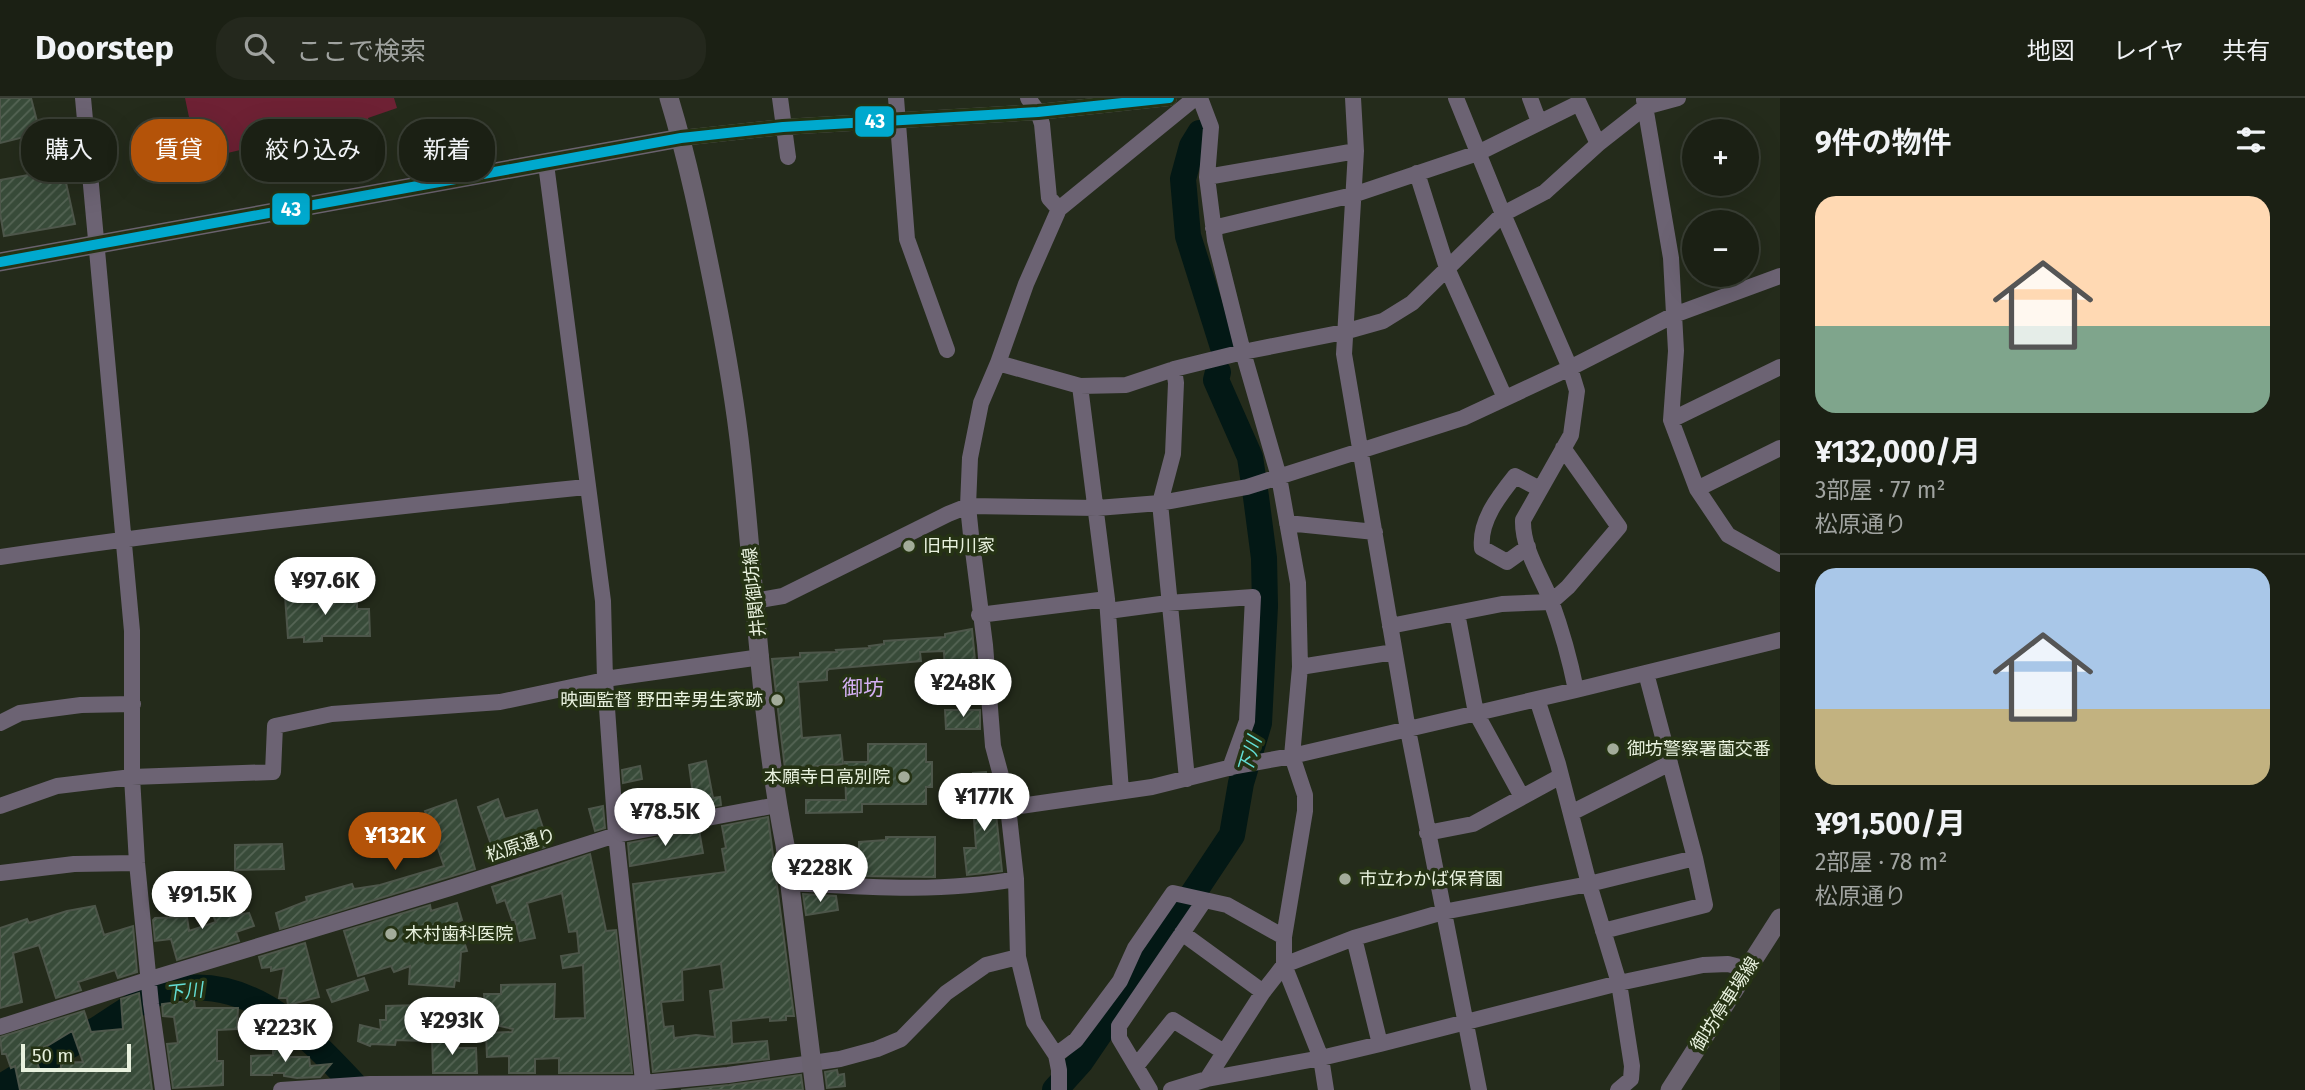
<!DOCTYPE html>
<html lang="ja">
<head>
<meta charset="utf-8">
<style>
	:root { --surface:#1b2014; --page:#24281d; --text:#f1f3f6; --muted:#a0a3a0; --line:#393e34; --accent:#b45309 }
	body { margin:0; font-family:"Fira Sans","Noto Sans JP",sans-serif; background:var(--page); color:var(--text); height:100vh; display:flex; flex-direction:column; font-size:26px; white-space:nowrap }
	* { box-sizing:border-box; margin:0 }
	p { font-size:23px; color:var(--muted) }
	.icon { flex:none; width:38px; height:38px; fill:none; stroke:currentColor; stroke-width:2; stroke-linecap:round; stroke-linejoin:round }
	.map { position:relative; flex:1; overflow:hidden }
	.panel { display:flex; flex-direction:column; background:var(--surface); width:525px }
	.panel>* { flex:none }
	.guide { position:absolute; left:21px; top:21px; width:665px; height:63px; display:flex; gap:14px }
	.fabs { position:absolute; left:1682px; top:21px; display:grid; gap:14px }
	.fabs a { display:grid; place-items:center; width:77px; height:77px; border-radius:50%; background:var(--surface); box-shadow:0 7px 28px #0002,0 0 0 2px var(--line); font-size:35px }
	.scale { position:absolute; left:21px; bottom:18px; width:110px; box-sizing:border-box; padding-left:7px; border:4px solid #e8f1de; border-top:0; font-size:19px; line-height:24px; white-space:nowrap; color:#e8f1de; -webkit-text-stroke:5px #253214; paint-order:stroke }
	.price { position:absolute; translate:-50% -60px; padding:0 16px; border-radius:24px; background:#fff; color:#222; font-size:23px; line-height:46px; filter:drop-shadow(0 2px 4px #0008) }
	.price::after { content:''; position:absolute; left:50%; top:42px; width:21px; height:16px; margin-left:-10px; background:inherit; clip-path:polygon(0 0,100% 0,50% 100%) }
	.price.current { background:var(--accent); color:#fff }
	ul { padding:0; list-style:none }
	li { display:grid; align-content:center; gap:14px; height:371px; padding:0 35px }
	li+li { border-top:2px solid var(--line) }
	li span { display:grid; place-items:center; height:217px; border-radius:21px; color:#555 }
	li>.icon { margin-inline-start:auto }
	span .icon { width:126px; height:126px; fill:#fffc; stroke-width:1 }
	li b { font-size:30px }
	h2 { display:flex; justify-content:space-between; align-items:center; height:84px; padding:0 35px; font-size:30px }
	.chip { padding:0 24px; border-radius:28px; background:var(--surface); box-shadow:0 7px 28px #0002,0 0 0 2px var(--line); font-size:24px; line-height:63px }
	.chip.current { background:var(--accent); color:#fff }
	header { display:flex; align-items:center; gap:42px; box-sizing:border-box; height:98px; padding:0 35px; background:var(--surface); border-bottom:2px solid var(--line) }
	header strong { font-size:33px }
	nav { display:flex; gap:38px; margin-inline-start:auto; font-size:24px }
	.search { width:490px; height:63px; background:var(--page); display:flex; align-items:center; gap:18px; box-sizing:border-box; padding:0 24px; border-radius:28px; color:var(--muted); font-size:26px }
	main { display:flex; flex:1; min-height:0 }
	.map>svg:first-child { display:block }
	.garden { fill:#6e2134 }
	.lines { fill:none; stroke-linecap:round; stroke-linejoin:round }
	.river { stroke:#031815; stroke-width:26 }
	.building { fill:url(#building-hatch); stroke:#4d564a; stroke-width:2; fill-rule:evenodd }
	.minor { stroke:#6c6373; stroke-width:16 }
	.major { stroke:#6a626f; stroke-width:19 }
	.bus-1-casing { stroke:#253214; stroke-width:16 }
	.bus-1 { stroke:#00a9ce; stroke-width:10 }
	.poi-dot { fill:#a3ac9a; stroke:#253214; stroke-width:2.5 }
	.labels { text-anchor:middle; stroke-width:7; stroke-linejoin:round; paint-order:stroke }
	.poi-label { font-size:18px; fill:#e8f1de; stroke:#253214; text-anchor:start }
	.street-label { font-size:18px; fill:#e8f1de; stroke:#253214 }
	.water-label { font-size:19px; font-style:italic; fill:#63ded5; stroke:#253214 }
	.quarter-label { font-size:21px; fill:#d4b0f3; stroke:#253214 }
	.line-badge { stroke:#253214; stroke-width:2.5 }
	.badge-label { font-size:19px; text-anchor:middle; font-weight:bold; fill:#fff }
</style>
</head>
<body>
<header>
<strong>Doorstep</strong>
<div class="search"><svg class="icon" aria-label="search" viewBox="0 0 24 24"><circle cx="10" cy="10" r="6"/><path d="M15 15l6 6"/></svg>ここで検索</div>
<nav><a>地図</a><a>レイヤ</a><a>共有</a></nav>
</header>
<main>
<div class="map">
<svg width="1780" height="992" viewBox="0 0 1780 992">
	<defs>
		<pattern id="building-hatch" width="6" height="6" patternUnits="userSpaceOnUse" patternTransform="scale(1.75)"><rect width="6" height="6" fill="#384b39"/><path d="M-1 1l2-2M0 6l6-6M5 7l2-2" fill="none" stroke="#556555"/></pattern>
	</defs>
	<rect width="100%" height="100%" fill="#242b1b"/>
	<path class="garden" d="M185 0H394L397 10 368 20 372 38 270 63 265 46 215 58 194 43Z"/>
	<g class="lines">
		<path class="river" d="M1200 35 1192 48 1183 81 1188 138 1223 249
			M0 990C31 970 64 951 96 932 115 920 135 906 155 896 165 892 177 891 187 890 260 884 313 943 359 992
			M1055 992 1081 963 1113 916 1232 737 1241 685 1259 625 1265 508 1264 460 1256 399 1250 359 1216 282 1218 274"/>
	</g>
	<path class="building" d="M0 0H31L40 35 0 45Z
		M63 71 75 126 4 138 0 115V82Z
		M330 495V499L357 498V511H369L370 538H322V543L304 544V539L288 540 285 498Z
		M972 531 977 583 945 584 944 553 920 554 921 563 829 571 827 573V582L798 584 802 640 840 637 843 666 785 671 772 561 800 559V555L837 554 836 552 870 550 869 548 884 546V543L945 539V536Z
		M945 612H980V631H946Z
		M868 646H926V664H932V689H926V706H862V714L806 715V702H846L845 664H868Z
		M706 663 713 700 720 699 721 707 626 725 625 712 693 696 689 667Z
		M640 668 642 681 623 685 622 672Z
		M986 674 989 706H995L1002 773 967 777 964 750H976L973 707H976L973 675Z
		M498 701 505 721 537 712 548 745 545 746V749L509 760 507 753 495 758 478 709Z
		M456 702 475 771 280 831 276 815 307 803 306 799 352 786 354 791 380 787 444 768 425 713Z
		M603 708 605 730 595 733 589 711Z
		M768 719 794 918H786V922L770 923V919L731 923 732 946 767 943 769 961 653 974 633 786 726 774 722 751 726 750 722 728ZM721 866 724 891 710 893 715 939 696 937 674 940 673 928 664 929 661 904 683 902 682 872Z
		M699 732 703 755 630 768 628 745Z
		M886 739H935V779L859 778V744L886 742Z
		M282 746 284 771 235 772V747Z
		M590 756 606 833 616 832 632 975H559V960L535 961V975H509V958L487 959 486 935 512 934 513 931 486 925 484 896H501V887L555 886 554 921 585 920 583 867 563 870 561 858 579 855 577 833 569 834 562 795 527 805 535 840 520 843 515 822H512L505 802 497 805 492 789Z
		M803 796 836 798 838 812 806 817Z
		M226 799 232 818 249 815 254 828 236 834 239 843 177 862 171 841 155 843 153 822 155 820 187 819 189 833 216 824 209 808Z
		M457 805 462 822 458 824 467 853 461 854 459 883 455 882 454 889 409 886 410 868 394 874 391 868 358 878 344 833 430 807 431 813Z
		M95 808 104 837 133 828 137 874 118 880 115 872 78 884 81 892 56 900 39 847 13 855 22 904 0 910V830L27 821 29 825 67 813Z
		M305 845 319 899 288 907 287 900H279L284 870 271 873V869L262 870 259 859Z
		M364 880 368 892 332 904 327 892Z
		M139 895 152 992H20L15 968 11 970 6 956H2L0 939 84 913 91 934 123 931 121 901ZM72 933 83 964 61 965V973H40L33 952 47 948Z
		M194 902 195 910H238L237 931 217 932V963H223V987L173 990 167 946 178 945 174 919 163 918 162 906Z
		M453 906 452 919 421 912 422 943 396 942 395 947 371 946 370 948 358 943 360 927 381 932 380 922H386V908Z
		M451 937V943L458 942V950H476L477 975H433L432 938Z
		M273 943H288L289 959H309L310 968 331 966 320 979 297 980 284 978V975H272V977H251V958L273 957Z
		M837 972 838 977 844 976 845 988 827 990 825 974Z
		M801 977 803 992H681L729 987Z"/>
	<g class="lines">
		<path class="minor" d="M83 0 132 533V679L137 765 151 906 163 992
			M780 0 788 59
			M896 0 907 141 947 252
			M1028 0 1038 14 1042 26 1049 100 1059 111
			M1200 0 1211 29 1207 79 1215 142 1243 254 1279 379 1298 485 1300 569 1292 658 1305 697V713L1284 839V867L1263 894 1207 981
			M1353 0 1356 53 1344 256 1408 632 1479 992
			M1456 0 1503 116 1570 270 1577 293 1571 337 1523 422C1522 450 1541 478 1551 503 1562 533 1570 562 1576 592
			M1530 0 1539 24
			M1644 2 1671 160 1676 253 1671 322 1780 269
			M681 40 783 29 1038 14 1169 0
			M546 66 603 503 605 582 616 737 644 992
			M1417 75 1447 170 1505 300
			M1207 79 1356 53
			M1213 130 1353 97 1478 55 1579 5 1598 46
			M998 265 1080 288 1126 287 1174 271 1243 254 1344 234 1383 223 1412 205 1503 116 1545 94 1598 46 1645 9 1678 0
			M1174 271 1176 285 1173 356 1160 405 1187 681
			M1080 288 1107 501 1121 693
			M1671 322 1697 391 1728 437 1780 466
			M1697 391 1780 350
			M1287 425 1375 434
			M1528 449 1507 464 1482 450C1479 423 1499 398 1515 378L1540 391
			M0 459C195 430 390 409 586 389
			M754 503 783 498 948 416 968 408 1097 410 1160 405 1247 389 1463 320 1570 270 1674 217 1780 178
			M1108 513 1168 505 1253 499 1247 623 1230 670
			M1457 515 1476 615 1522 699
			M979 517 1107 501
			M1390 528 1502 506 1551 504 1568 489 1619 429 1563 350
			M1300 569 1394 554
			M605 581 761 559
			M1537 601 1558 666 1589 786 1619 885 1632 968 1631 981 1618 992
			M0 625 20 615 81 607 133 606
			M0 708 57 688 132 679 273 674 275 628 332 616 500 604 605 582
			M1007 710 1152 689 1236 668 1292 658 1576 592 1780 542
			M1571 715 1670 665
			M1427 735 1473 726 1561 678
			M0 775 74 766 137 765
			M789 785C864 789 941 795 1016 781
			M1603 833 1705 807 1695 760 1646 575
			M1182 835 1263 894
			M1354 840 1380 946
			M0 929 150 881 450 790 616 737 777 707
			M1056 957 1076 942 1120 883 1135 850 1173 795 1227 807 1284 839
			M1137 967 1173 922 1224 954
			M281 992 370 986 643 985 728 977 840 961 877 951 901 941 946 895 986 867 1018 859
			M1059 992V972L1056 957 1034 924 1018 859 1016 781 1007 700 993 648 985 547 971 437 968 408 970 360 981 305 998 265 1026 186 1059 111 1195 0
			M1150 992 1119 940V928L1204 803
			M1171 992 1207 981 1321 960 1380 946 1619 885 1703 867 1728 866 1747 871
			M1326 992 1321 960 1284 867 1354 840 1443 814 1589 786 1695 760"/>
		<path class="major" d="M669 0C688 62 701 126 714 191 725 246 735 301 741 358 755 487 760 619 785 747L815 992
			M0 164 681 40
			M1670 992 1780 820"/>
		<g class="bus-1-casing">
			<path id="bus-1" d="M0 164 681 40 783 29 1038 14 1169 0"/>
		</g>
		<use href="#bus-1" class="bus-1"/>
	</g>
	<g class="poi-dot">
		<circle cx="909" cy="448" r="7"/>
		<circle cx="777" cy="602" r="7"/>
		<circle cx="1613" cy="651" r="7"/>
		<circle cx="904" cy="679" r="7"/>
		<circle cx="1345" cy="781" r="7"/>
		<circle cx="391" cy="836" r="7"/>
	</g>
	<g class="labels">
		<g class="poi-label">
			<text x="923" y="454">旧中川家</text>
			<text x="763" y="608" text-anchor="end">映画監督 野田幸男生家跡</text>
			<text x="1627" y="657">御坊警察署薗交番</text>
			<text x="890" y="685" text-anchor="end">本願寺日高別院</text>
			<text x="1359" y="787">市立わかば保育園</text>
			<text x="405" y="842">木村歯科医院</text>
		</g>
		<g class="street-label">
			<text transform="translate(754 494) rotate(-96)" y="6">井関御坊線</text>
			<text transform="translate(521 747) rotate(-18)" y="6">松原通り</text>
			<text transform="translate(1725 906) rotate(-57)" y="6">御坊停車場線</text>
		</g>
		<g class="water-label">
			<text transform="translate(1249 657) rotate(-73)" y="7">下川</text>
			<text transform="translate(184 893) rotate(-6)" y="7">下川</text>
		</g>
		<g class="quarter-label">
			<text x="863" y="597">御坊</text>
		</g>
	</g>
	<g class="line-badge">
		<rect x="854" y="7" width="41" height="33" rx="7" fill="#00a9ce"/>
		<rect x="271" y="94" width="40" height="34" rx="7" fill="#00a9ce"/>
	</g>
	<g class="badge-label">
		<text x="875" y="30">43</text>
		<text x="291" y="118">43</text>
	</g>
</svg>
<div class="fabs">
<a>+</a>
<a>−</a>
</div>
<div class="scale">50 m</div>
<b class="price" style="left:325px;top:519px">¥97.6K</b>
<b class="price" style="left:963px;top:621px">¥248K</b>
<b class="price" style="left:984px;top:735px">¥177K</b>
<b class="price" style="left:665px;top:750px">¥78.5K</b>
<b class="price current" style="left:395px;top:774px">¥132K</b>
<b class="price" style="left:820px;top:806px">¥228K</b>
<b class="price" style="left:202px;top:833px">¥91.5K</b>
<b class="price" style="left:452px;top:959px">¥293K</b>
<b class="price" style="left:285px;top:966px">¥223K</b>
<div class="guide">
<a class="chip">購入</a>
<a class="chip current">賃貸</a>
<a class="chip">絞り込み</a>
<a class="chip">新着</a>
</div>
</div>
<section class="panel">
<h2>9件の物件<svg class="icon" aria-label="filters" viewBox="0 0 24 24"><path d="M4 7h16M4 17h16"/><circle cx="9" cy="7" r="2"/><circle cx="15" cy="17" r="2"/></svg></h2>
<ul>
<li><span style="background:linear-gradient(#ffd9b3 60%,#7fa58c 0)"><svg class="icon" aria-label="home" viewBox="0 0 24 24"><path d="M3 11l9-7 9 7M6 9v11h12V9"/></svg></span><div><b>¥132,000/月</b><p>3部屋 · 77 m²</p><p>松原通り</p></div></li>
<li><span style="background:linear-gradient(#a9c7e8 65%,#c2b280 0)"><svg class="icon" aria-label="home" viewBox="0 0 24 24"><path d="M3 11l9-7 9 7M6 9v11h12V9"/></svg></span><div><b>¥91,500/月</b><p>2部屋 · 78 m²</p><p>松原通り</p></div></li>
</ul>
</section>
</main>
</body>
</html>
